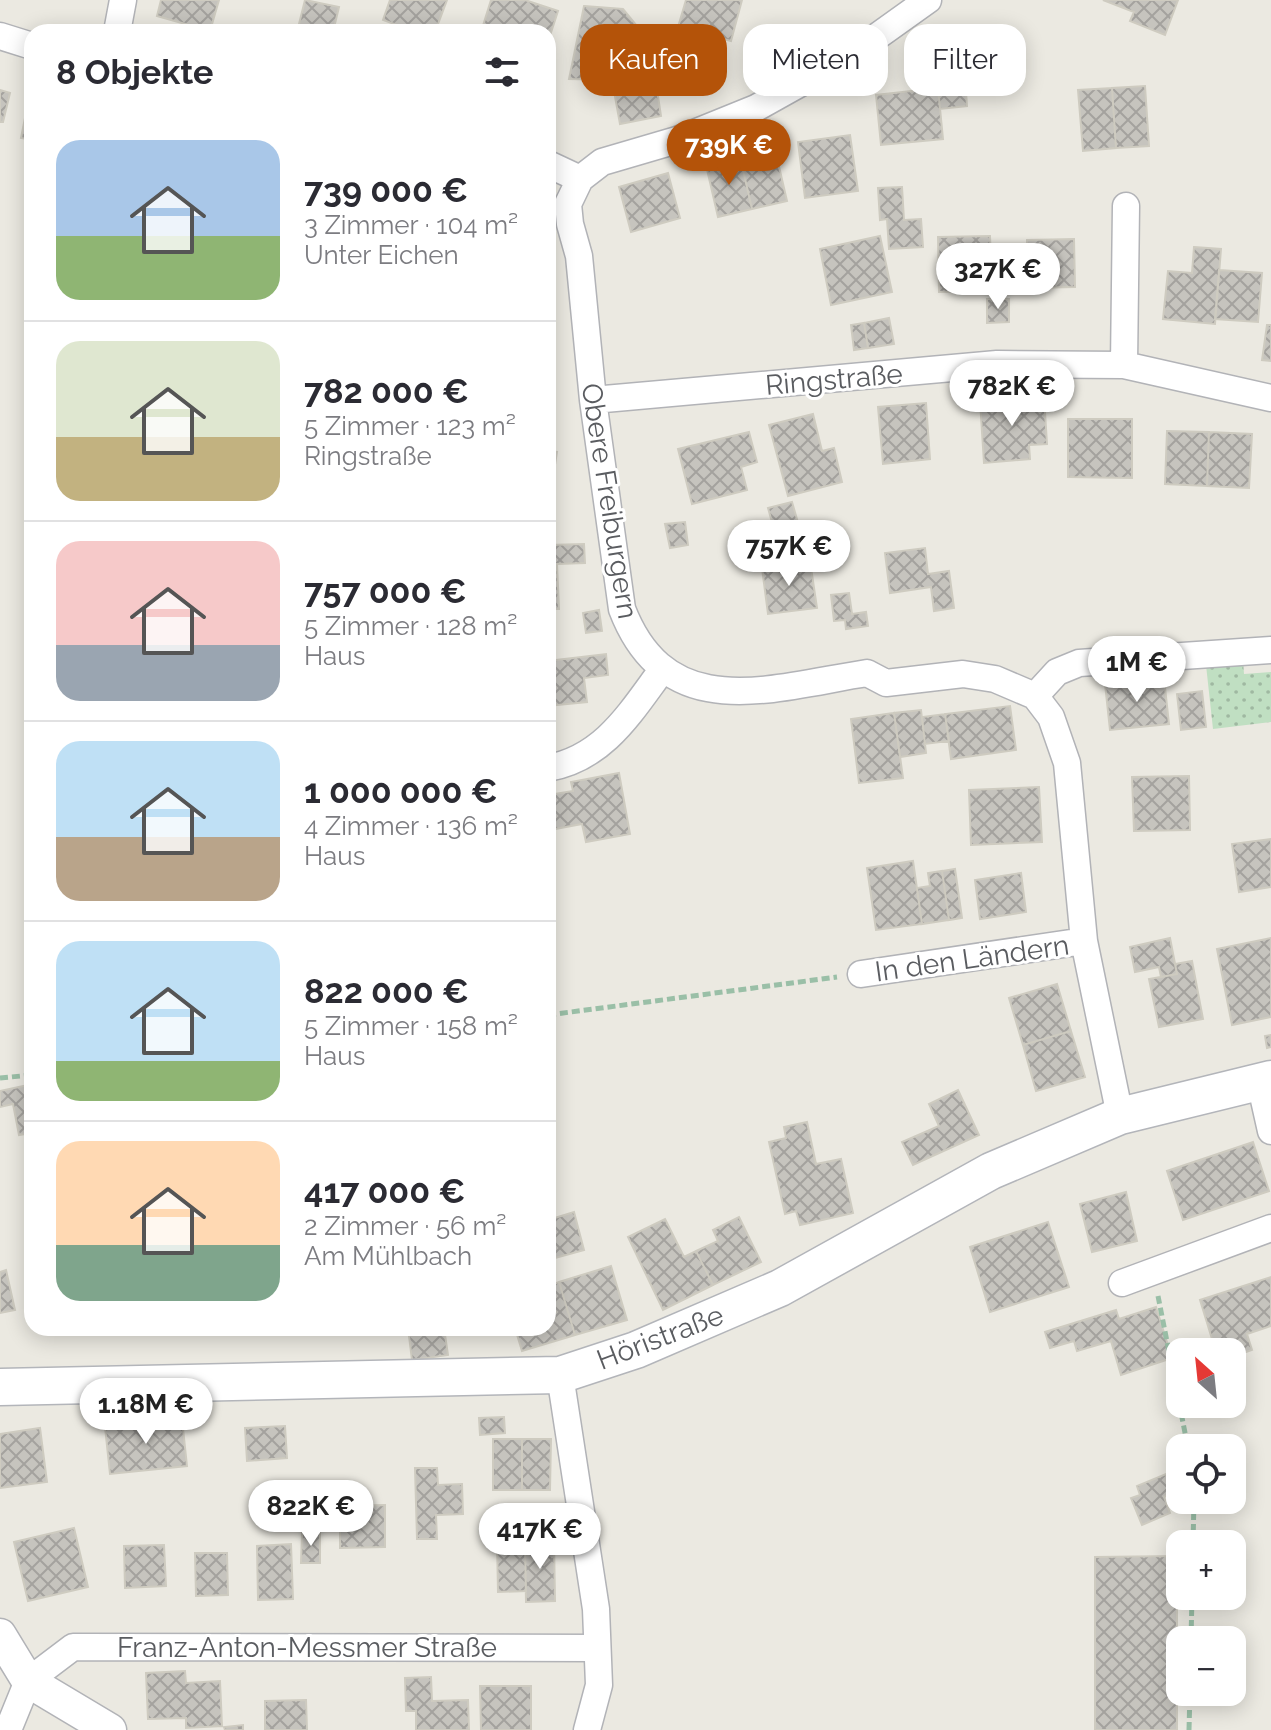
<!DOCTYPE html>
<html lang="de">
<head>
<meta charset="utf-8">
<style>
	:root { --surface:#fff; --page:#f2f2f3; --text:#2b2b33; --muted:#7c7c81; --line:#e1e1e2; --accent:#b45309 }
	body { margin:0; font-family:Raleway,sans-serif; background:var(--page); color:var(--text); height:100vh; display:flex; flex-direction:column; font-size:30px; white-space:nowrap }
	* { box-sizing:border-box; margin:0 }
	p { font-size:26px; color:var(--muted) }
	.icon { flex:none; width:44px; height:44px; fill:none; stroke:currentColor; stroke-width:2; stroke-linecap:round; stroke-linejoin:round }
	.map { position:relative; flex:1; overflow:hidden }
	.side { position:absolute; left:24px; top:24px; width:532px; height:1312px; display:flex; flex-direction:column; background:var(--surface); border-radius:24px; box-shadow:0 4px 20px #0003 }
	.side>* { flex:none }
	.guide { position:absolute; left:580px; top:24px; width:570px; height:72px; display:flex; gap:16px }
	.needle { width:52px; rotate:333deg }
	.tools { position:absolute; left:1166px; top:1338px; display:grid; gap:16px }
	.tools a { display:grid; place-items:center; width:80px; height:80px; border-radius:16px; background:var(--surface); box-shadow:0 4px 20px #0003; font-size:40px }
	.price { position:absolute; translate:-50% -68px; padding:0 18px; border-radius:28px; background:#fff; color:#222; font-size:26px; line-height:52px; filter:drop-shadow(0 2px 4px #0008) }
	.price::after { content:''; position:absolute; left:50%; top:48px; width:24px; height:18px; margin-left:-12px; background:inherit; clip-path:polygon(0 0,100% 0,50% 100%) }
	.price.selected { background:var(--accent); color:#fff }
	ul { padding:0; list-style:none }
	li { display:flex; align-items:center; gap:24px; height:200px; padding:0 32px }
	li+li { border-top:2px solid var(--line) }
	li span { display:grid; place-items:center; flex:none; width:224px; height:160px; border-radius:24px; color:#555 }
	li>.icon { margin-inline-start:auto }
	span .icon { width:96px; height:96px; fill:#fffc; stroke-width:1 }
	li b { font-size:34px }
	h2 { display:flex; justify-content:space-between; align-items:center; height:96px; padding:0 32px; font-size:34px }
	.tag { padding:0 28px; border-radius:24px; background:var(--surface); box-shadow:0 4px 20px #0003; font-size:28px; line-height:72px }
	.tag.selected { background:var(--accent); color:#fff }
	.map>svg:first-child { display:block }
	.park { fill:url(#park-dots) }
	.building { fill:url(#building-cross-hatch); stroke:#cecbc0; stroke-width:2 }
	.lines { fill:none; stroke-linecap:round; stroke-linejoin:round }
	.minor-casing { stroke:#b2b3b7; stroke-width:29 }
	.tertiary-casing { stroke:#b2b3b7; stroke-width:35 }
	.secondary-casing { stroke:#b3b5ba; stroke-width:39 }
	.path { stroke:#9abfa7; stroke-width:5; stroke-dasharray:8 4; stroke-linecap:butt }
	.minor { stroke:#fff; stroke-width:26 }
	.tertiary { stroke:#fff; stroke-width:32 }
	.secondary { stroke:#fff; stroke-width:36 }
	.labels { text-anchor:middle; stroke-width:6; stroke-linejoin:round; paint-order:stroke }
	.street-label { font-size:28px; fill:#5a5c60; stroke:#fff }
</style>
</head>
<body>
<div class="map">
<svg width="1271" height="1730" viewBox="0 0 1271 1730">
	<defs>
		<pattern id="park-dots" width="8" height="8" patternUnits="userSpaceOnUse" patternTransform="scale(2)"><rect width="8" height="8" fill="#c0dfc2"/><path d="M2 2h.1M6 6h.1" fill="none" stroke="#9fb8a1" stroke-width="1.8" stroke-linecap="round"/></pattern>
		<pattern id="building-cross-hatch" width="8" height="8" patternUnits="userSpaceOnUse" patternTransform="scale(2)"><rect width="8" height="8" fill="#c6c4be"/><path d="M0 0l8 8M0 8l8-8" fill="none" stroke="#a4a29e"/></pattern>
	</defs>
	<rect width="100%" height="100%" fill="#ebe9e1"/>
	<path class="park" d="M1243 661 1244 674 1271 672V722L1213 729 1206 665Z"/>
	<path class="building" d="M161 0H219L210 31 157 16Z
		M305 0 339 7 333 32H297Z
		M390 0H447L435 32H416L383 20Z
		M491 0H525L558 11 548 42V32H481Z
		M686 0H742L731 41 678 27Z
		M1103 0H1178L1165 35 1130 21 1134 12Z
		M584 6 623 9 641 31 645 59 652 57 661 116 620 124 612 80 569 79Z
		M965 77 967 106 940 109 938 88 919 90 918 82Z
		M1145 86 1149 146 1116 148 1112 88Z
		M31 88H32V140L21 138Z
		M938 88 943 139 881 145 876 95Z
		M1112 88 1116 148 1083 151 1078 90Z
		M0 90 10 93 3 122H0Z
		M850 135 858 191 805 198 798 142Z
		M775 149 787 201 752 209 740 157Z
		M740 157 752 209 718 217 706 165Z
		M668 173 680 218 631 232 619 187Z
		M902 187 904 220 921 219 923 247 889 249 887 219 880 220 878 188Z
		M880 236 892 292 831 305 820 249Z
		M990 236 992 283H973L974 291 939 292 938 237Z
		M1074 239 1075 287 1028 288 1027 240Z
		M1194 247 1221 249 1215 324 1163 319 1168 271 1192 273Z
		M1219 270 1262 273 1258 322 1215 319Z
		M987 299H1009V322L987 323Z
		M889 318 894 344 868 348 864 323Z
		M864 323 868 348 854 350 851 325Z
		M1267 325H1271V361L1262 360Z
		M1044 396 1047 444 1029 445 1030 459 984 463 980 401Z
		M926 403 930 459 883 464 878 407Z
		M813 414 822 451 834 448 842 482 788 496 769 425Z
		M1068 419H1132V478L1068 477Z
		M1167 431 1209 432 1207 486 1165 484Z
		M749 432 757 462 741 467 747 490 692 504 678 449Z
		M1209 432 1252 434 1249 488 1207 486Z
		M548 451 557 452 549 504H548Z
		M792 502 801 533 777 540 768 508Z
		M685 522 688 545 670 548 665 524Z
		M584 544 585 563 557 564 559 609H548V545Z
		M925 548 928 574 949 571 954 608 934 611 931 587 890 593 885 553Z
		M810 561 817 608 768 614 762 568Z
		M849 593 852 614 866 612 868 626 846 629 845 620 834 621 831 595Z
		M599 610 602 631 586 633 583 613Z
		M606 654 608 675 584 678 587 702 548 706V661Z
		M1164 678 1169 724 1110 730 1105 684Z
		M1202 691 1206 727 1181 730 1177 694Z
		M1010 706 1016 750 951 759 945 714Z
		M921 710 926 753 900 757 894 713Z
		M894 713 903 778 859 783 851 719Z
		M945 714 949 741 925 744 922 717Z
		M619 773 630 834 586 842 582 824 550 830 548 795 573 791 571 782Z
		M1189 776 1190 830 1134 831 1132 777Z
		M1039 787 1042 842 971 845 969 790Z
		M1271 839V887L1239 892 1232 844Z
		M913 861 922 924 876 930 867 868Z
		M955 869 962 918 949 920 942 871Z
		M942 871 949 920 922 924 917 888 930 886 928 873Z
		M1021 873 1026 912 980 919 975 880Z
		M1170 938 1177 974 1161 977 1159 967 1135 972 1130 947Z
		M1271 938V1017L1232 1025 1217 949Z
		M1192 961 1203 1019 1159 1027 1149 979 1177 974 1175 964Z
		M1057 984 1071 1031 1023 1045 1009 998Z
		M1071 1031 1085 1077 1036 1091 1023 1045Z
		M1271 1035V1047L1267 1048 1265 1036Z
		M28 1085 32 1133 19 1135 13 1104 0 1107V1091Z
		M958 1090 979 1135 913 1165 902 1142 939 1126 929 1104Z
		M807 1122 816 1164 841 1159 853 1213 800 1225 796 1211 785 1214 769 1142 786 1138 784 1127Z
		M1253 1142 1269 1191 1183 1220 1167 1171Z
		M1126 1192 1137 1241 1092 1252 1080 1204Z
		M574 1212 584 1250 548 1260V1220Z
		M739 1217 761 1262 713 1285 696 1251 718 1241 713 1230Z
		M665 1219 684 1257 696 1251 713 1285 663 1310 628 1237Z
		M1048 1222 1069 1287 990 1312 970 1247Z
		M611 1266 627 1320 575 1335 559 1282Z
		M6 1270 15 1310 0 1313V1272Z
		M1271 1277V1326L1247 1334 1252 1350 1232 1357V1352H1216L1200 1300Z
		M559 1282 575 1335 522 1351 515 1328H548V1286Z
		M1156 1307 1172 1358 1121 1375 1111 1341 1077 1351 1074 1341 1050 1348 1045 1332 1116 1310 1119 1319Z
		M371 1328H404L371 1332Z
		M408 1328H444L448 1355 412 1360Z
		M504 1417 505 1433 480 1435 479 1418Z
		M182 1419 187 1466 110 1474 105 1427Z
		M285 1426 287 1458 247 1461 245 1428Z
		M40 1428 47 1482 0 1488V1434Z
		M493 1439H522V1490H493Z
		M522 1439H551L550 1490H522Z
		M415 1468H437L438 1485 462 1484 463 1514 436 1515 437 1539H417Z
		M1166 1474 1174 1492 1164 1497 1170 1513 1142 1525 1131 1498 1140 1495 1137 1486Z
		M385 1505V1547L340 1548V1506Z
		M74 1528 88 1587 28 1601 14 1542Z
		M302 1533H320V1563H301Z
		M554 1540 555 1601 526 1602 525 1541Z
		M497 1541H525L526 1591 498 1592Z
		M291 1544 293 1599 258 1600 257 1546Z
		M164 1545 166 1586 125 1588 124 1546Z
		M195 1553H227L228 1595 196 1596Z
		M1177 1556V1730H1095V1557Z
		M185 1671 186 1683 220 1681 222 1726 186 1728V1718L148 1719 146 1673Z
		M431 1677 432 1701 468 1700 469 1730H416V1711H406L405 1678Z
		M480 1686H531V1730H481Z
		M306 1700 307 1730H265V1701Z
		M243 1725V1730H225L224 1727Z"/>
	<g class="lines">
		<g class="minor-casing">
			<path id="minor" d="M117 32 123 0
				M0 36 32 46
				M548 164 580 179 602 162 677 140 756 108 851 55 928 0
				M580 179 568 204 570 224 579 256 593 400 622 609C667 726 771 688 867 673L886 683 963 674 995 679 1035 696 1051 717 1067 763 1084 941 1120 1116
				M1124 365 1126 206
				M593 400 997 364 1124 365 1271 398
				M1035 696 1057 672 1079 663 1271 650
				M548 768C604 758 630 713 662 670
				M861 974 1084 941
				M1260 1082 1271 1131
				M1122 1283 1271 1228
				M560 1375 596 1609 599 1685 587 1730
				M8 1730 28 1681 73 1647 597 1648"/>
		</g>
		<g class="tertiary-casing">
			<path id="tertiary" d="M0 1635 28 1681 110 1730"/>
		</g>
		<g class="secondary-casing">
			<path id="secondary" d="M0 1387 560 1375 636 1350 780 1288 991 1171 1120 1116 1271 1079"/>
		</g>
		<path class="path" d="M548 1015 837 977
			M0 1078 32 1075
			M1158 1296 1188 1448
			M1193 1544 1194 1500
			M1191 1640 1192 1596
			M1189 1730 1190 1692"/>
		<use href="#minor" class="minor"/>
		<use href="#tertiary" class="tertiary"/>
		<use href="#secondary" class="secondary"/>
	</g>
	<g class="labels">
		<g class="street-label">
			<text transform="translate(834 379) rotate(-5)" y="10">Ringstraße</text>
			<text transform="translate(610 501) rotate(81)" y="10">Obere Freiburgern</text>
			<text transform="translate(972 958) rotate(-8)" y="10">In den Ländern</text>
			<text transform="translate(660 1337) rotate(-21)" y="10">Höristraße</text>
			<text x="307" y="1657">Franz-Anton-Messmer Straße</text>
		</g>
	</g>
</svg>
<div class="tools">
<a><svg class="needle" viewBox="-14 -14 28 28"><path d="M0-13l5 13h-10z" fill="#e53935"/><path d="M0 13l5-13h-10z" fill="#7c7c81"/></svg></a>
<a><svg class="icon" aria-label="locate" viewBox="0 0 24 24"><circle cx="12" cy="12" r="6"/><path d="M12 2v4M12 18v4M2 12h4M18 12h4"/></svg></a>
<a>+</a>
<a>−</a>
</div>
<b class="price selected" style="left:729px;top:187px">739K €</b>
<b class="price" style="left:998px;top:311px">327K €</b>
<b class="price" style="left:1012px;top:428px">782K €</b>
<b class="price" style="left:789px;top:588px">757K €</b>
<b class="price" style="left:1137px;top:704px">1M €</b>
<b class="price" style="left:146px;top:1446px">1.18M €</b>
<b class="price" style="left:311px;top:1548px">822K €</b>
<b class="price" style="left:540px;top:1571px">417K €</b>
<div class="guide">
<a class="tag selected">Kaufen</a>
<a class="tag">Mieten</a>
<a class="tag">Filter</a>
</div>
<section class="side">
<h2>8 Objekte<svg class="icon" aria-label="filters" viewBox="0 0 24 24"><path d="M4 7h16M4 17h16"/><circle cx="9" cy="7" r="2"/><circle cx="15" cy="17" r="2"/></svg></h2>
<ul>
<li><span style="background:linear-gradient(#a9c7e8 60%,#8fb573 0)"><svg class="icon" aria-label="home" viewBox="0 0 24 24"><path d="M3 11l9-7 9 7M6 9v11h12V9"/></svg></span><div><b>739 000 €</b><p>3 Zimmer · 104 m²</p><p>Unter Eichen</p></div></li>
<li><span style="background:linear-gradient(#dfe7d0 60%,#c2b280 0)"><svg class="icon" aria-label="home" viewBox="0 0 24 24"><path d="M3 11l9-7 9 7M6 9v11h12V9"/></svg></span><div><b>782 000 €</b><p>5 Zimmer · 123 m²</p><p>Ringstraße</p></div></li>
<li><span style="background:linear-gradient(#f6c9c9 65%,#9aa5b1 0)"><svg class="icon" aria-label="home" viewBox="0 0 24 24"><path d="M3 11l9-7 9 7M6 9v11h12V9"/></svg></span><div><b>757 000 €</b><p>5 Zimmer · 128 m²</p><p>Haus</p></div></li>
<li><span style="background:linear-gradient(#bfe0f5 60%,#b9a48a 0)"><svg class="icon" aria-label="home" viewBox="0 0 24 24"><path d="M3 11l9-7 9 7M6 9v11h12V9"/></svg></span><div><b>1 000 000 €</b><p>4 Zimmer · 136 m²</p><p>Haus</p></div></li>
<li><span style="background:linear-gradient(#bfe0f5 75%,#8fb573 0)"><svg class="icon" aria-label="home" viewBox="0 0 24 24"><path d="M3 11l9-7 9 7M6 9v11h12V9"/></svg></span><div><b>822 000 €</b><p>5 Zimmer · 158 m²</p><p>Haus</p></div></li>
<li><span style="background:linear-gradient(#ffd9b3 65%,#7fa58c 0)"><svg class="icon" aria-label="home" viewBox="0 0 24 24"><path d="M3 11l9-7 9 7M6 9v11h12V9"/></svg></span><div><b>417 000 €</b><p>2 Zimmer · 56 m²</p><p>Am Mühlbach</p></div></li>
</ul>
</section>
</div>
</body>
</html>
